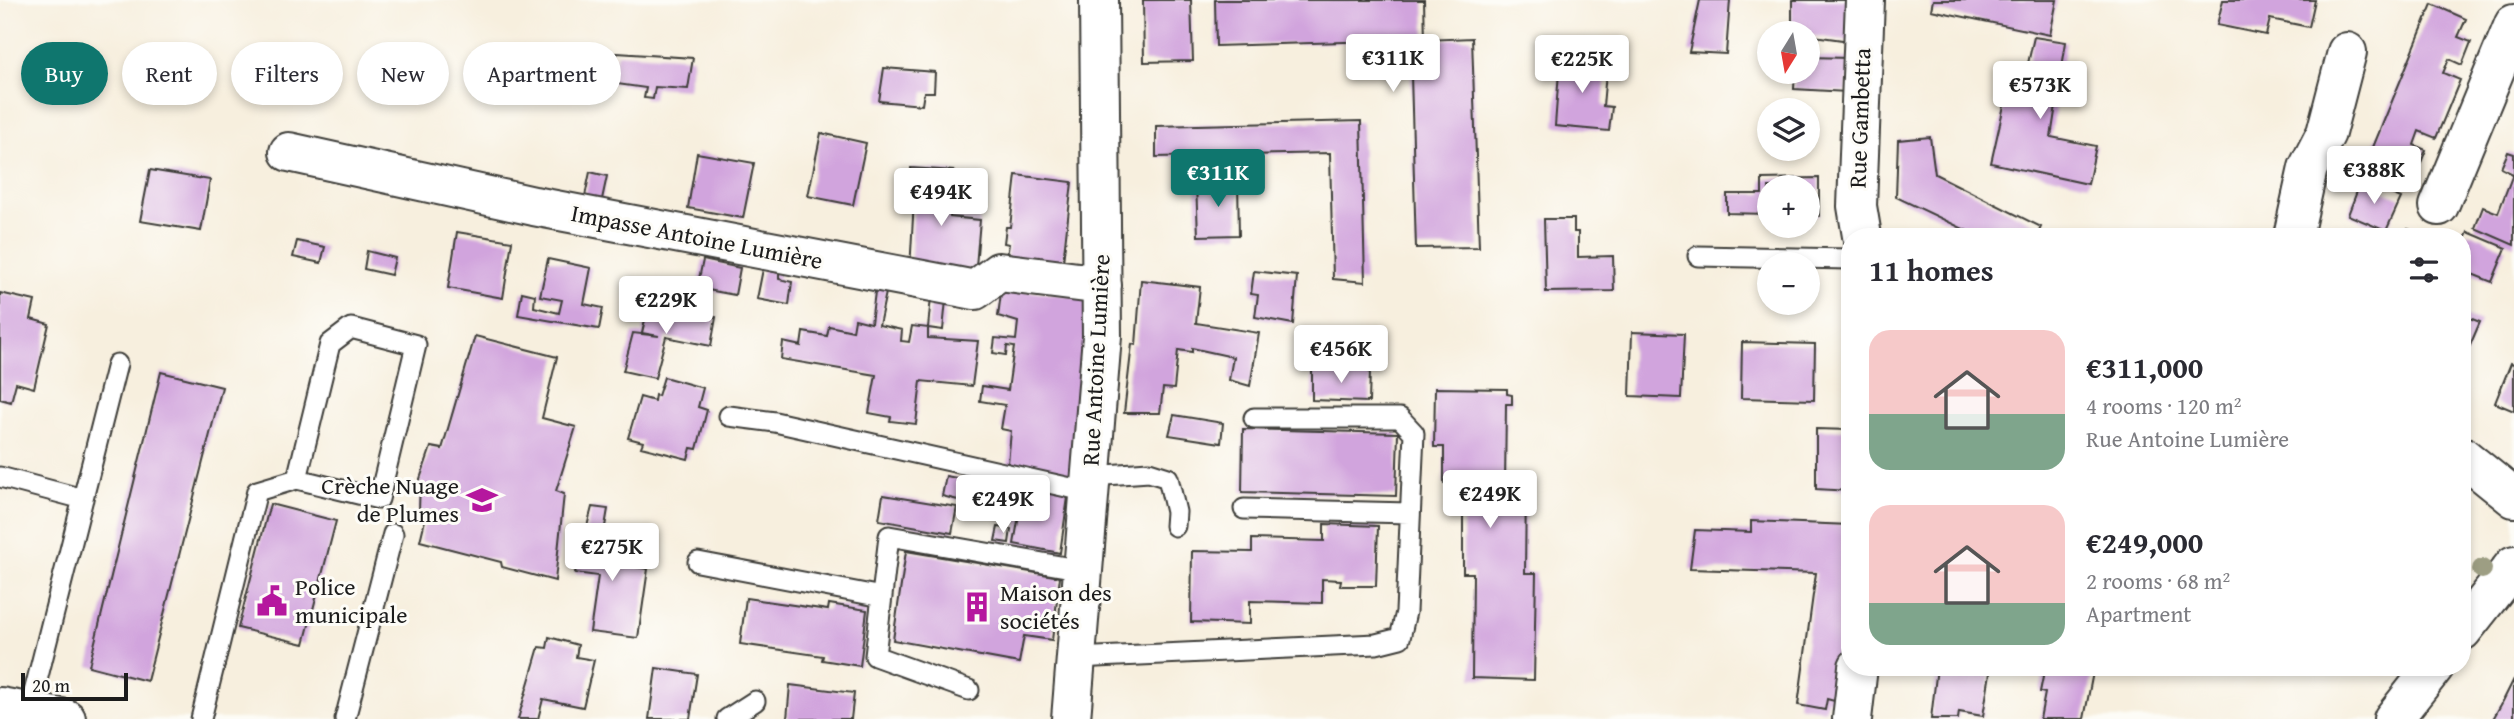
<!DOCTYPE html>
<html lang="en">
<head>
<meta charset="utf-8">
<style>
	:root { --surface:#fff; --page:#f2f2f3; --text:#2b2b33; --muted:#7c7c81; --accent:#0f766e }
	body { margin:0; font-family:"Gentium Book Plus",serif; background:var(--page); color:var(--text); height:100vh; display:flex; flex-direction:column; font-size:26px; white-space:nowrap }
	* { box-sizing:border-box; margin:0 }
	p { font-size:23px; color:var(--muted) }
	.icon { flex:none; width:38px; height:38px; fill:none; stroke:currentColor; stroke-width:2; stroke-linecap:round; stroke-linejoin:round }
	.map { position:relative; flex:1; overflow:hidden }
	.drawer { position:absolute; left:1841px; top:228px; width:630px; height:448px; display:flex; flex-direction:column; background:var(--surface); border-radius:28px; box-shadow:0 4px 10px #0003 }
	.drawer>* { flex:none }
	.guide { position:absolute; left:21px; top:42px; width:665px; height:63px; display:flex; gap:14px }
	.needle { width:46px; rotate:191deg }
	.buttons { position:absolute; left:1757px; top:21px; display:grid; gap:14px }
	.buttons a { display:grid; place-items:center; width:63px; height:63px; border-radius:50%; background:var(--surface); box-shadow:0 4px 10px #0003; font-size:35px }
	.scale { position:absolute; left:21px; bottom:18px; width:107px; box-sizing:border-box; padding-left:7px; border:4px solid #1c1c1c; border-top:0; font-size:19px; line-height:24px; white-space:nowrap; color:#1c1c1c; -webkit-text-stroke:5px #fdfcf7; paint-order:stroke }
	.price { position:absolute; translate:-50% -60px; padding:0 16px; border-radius:7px; background:#fff; color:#222; font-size:23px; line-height:46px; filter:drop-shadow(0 2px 4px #0008) }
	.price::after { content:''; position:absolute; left:50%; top:42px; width:21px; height:16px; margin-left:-10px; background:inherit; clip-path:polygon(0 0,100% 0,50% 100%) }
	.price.on { background:var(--accent); color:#fff }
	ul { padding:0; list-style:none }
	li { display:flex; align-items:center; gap:21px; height:175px; padding:0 28px }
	li span { display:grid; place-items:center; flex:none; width:196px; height:140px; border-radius:21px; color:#555 }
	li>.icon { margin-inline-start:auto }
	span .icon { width:84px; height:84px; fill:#fffc; stroke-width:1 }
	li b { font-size:30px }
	h2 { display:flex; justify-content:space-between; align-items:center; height:84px; padding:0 28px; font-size:30px }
	.pill { padding:0 24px; border-radius:32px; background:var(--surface); box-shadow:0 4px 10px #0003; font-size:24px; line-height:63px }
	.pill.on { background:var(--accent); color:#fff }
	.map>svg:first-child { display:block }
	.building { fill:#d1a4dd }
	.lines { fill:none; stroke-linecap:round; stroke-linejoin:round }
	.lane-casing { stroke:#3d3c39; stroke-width:23 }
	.street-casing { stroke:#3d3c39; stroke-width:42 }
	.secondary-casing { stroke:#3d3c39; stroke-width:42 }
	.lane { stroke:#fff; stroke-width:19 }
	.street { stroke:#fff; stroke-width:38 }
	.secondary { stroke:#fff; stroke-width:38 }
	.tree { fill:#9d9e83 }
	.labels { text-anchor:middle; stroke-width:6; stroke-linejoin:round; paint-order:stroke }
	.street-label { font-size:24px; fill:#1c1c1c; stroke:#fdfcf7 }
	.poi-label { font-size:24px; fill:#1c1c1c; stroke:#fdfcf7; text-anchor:start }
</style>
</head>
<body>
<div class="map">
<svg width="2514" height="719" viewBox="0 0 2514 719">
	<rect width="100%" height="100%" fill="#fdfcf7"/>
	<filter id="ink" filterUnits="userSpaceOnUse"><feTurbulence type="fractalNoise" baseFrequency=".0143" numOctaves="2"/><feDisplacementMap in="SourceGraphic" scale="14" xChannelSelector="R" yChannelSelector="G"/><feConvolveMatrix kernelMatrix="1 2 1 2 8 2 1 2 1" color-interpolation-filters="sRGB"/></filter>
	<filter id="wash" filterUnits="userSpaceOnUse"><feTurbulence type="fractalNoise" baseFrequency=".00686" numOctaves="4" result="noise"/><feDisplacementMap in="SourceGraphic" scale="28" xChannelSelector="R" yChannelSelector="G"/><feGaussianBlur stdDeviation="1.57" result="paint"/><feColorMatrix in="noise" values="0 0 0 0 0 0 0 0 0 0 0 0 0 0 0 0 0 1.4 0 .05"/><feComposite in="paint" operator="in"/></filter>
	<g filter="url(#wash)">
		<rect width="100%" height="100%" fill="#f7efde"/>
		<g id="blocks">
			<path class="building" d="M1143 0H1191L1193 61 1144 62Z
				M1215 0H1424L1425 40 1472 38 1479 247 1416 248 1410 40 1216 46Z
				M1700 0H1730L1726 54 1689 52Z
				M1792 0H1852L1850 41 1792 33Z
				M1933 0H2057L2050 35 1931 10Z
				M2223 0H2315L2309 27 2270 19 2266 35 2217 25Z
				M2432 4 2466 19 2458 37 2471 42 2462 65 2449 59 2443 73 2460 80 2436 138 2419 131 2414 145 2426 150 2418 170 2405 165 2398 183 2364 169Z
				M2034 37 2066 42 2051 137 2096 146 2088 184 1991 163 2010 79 2024 81Z
				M617 53 693 58 688 89 655 87 653 99 644 98 646 88 610 83Z
				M1808 57 1849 58 1847 92 1794 89 1795 72H1808Z
				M1560 58 1607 61 1603 106 1612 107 1609 131 1555 126Z
				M884 68 935 72 934 92H924L922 105 879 101Z
				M1361 121 1365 282 1333 279 1330 153 1156 157V126Z
				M821 133 866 143 853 205 808 196Z
				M1930 137 1935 174 2041 227 2037 236H1978L1896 197 1898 140Z
				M2508 152 2514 154V245L2475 228 2483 207 2498 213 2513 174 2501 168Z
				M697 153 754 163 743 218 688 208Z
				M911 168 954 171 950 217 980 220 975 278 910 270 915 182H911Z
				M150 170 210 180 201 231 140 221Z
				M590 172 607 176 601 204 584 201Z
				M1016 175 1072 182 1062 271 1006 262 1009 244 1004 243 1006 227H1010Z
				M1819 178V216L1808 215V187H1769V214L1727 213V194H1762V179Z
				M1238 181 1239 235 1198 236 1196 183Z
				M2361 181 2401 198 2386 231 2348 215Z
				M1544 219H1574V232H1578V257L1613 256 1614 291 1546 292Z
				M2408 229 2427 236H2405Z
				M457 232 512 241 503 298 448 288Z
				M2468 232 2506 248 2492 282 2462 270V246Z
				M297 241 325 247 321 263 293 257Z
				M367 251 395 258 391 275 364 269Z
				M548 259 591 268 584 304 603 308 599 329 518 315 522 292 535 295 534 307 559 313 562 300 540 296Z
				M703 260 740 268 735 295 697 288Z
				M763 269 779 273V279L792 282 789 305 757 299Z
				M1254 271 1297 276 1293 324 1255 317 1258 295 1251 294Z
				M1141 280 1200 287 1196 323 1259 333 1250 386 1229 380 1233 357 1192 348V352L1178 350 1174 389 1163 388 1160 413H1124L1132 344 1136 345Z
				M876 284 887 288 879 325 902 330 901 341 909 342 912 326 928 328 931 297 946 300 943 330 928 328V338L978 341 972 386 921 381 916 424 890 421 891 417 869 413 876 375 781 359 783 342 801 346 803 332 827 336 829 326 853 331 855 319 871 323Z
				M1025 291 1087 298 1088 357 1060 553 1014 544 1022 498 992 495 994 483 1006 485 1011 431 1001 429 1005 405 980 401 982 386 1008 390 1014 347 1007 346 1006 355 993 353 995 338 1016 340 1018 322 998 316 1001 293Z
				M0 293 35 301 31 319 49 324 34 388 16 383 11 402 0 399Z
				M649 302 693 309 692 313 716 317 711 346 666 337 655 378 623 371 633 333 659 336 642 333Z
				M2462 315 2480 322 2462 364Z
				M1632 332 1684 334 1681 398 1630 396Z
				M475 336 557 357 542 418 576 427 556 491 564 494 555 581 502 567 501 562 420 541 427 512 419 511 420 479 431 447 442 449Z
				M1742 342 1815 344 1814 400 1741 398Z
				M2511 363 2514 364V411L2495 403Z
				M1312 368 1370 370 1369 402 1312 400Z
				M161 372 222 387 147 681 89 666Z
				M664 377 703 388 698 407 707 410 697 449 691 448 688 459 641 447 643 442 628 438 640 397 654 401 655 395 658 396Z
				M1435 388 1507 389V394L1512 395V404H1506L1505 484 1526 485 1525 573H1536L1534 680 1472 678 1473 573H1463V484L1444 483V447H1434Z
				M1174 415 1223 423 1221 443 1169 435Z
				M1243 429 1398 433 1396 496 1242 492Z
				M1816 429 1850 430V491L1816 489Z
				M946 476 962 479 958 500 942 496Z
				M883 495 957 507 952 533 879 520Z
				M270 504 336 521 304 644 238 628Z
				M592 507 608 509 601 550 618 553 616 564 648 569 638 638 590 632 598 576 575 573Z
				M1751 521 1850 525V611L1838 702 1827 699 1825 710 1798 705 1816 573 1690 569 1695 530 1751 532Z
				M1324 524 1378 526 1376 586H1340L1341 580 1322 579V603L1250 601V624L1191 622 1192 551 1252 552V539L1324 541Z
				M998 527 1011 529 1009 543 995 541Z
				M906 551 1060 577 1052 640 1024 636 1019 663 893 640Z
				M746 598 828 610 829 604 867 610 860 666 822 660 823 656 740 644Z
				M549 637 578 645 576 657 594 660 583 707 543 699 538 719H518L539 647 547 648Z
				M1937 667H1991L1983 716 1959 712 1958 719H1931Z
				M2045 667H2094L2084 719H2040L2045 693 2040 692Z
				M656 668 697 674 690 719H649Z
				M2514 679V719H2493L2503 701Z
				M790 685 854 693 851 719H787Z"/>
		</g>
	</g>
	<g filter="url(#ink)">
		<use href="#blocks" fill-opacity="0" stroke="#3d3c39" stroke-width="2"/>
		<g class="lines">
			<g class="lane-casing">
				<path id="lane" d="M1698 256 1850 259
					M729 416 775 422 1089 492
					M1091 476 1149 472 1168 478 1176 512 1175 526
					M0 477 83 499
					M1244 509 1410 513
					M698 562 882 597
					M1076 658 1376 644 1400 638 1406 612 1414 433 1400 418H1254
					M969 690 875 656 889 536 1083 570
					M29 712 117 364
					M201 719 257 491 297 479 379 499 416 345 351 328 330 344 297 479
					M345 719 393 534
					M727 719 755 701"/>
			</g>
			<g class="street-casing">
				<path id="street" d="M289 152 534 206 975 290 999 272 1102 285
					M2439 206 2514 24
					M1862 236 1857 206 1865 0
					M2293 236 2308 168 2326 133 2347 52
					M2462 456 2514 498
					M1071 719 1102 336 1099 0
					M1852 719 1858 667"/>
			</g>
			<g class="secondary-casing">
				<path id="secondary" d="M2462 631 2514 565
					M0 707 66 719
					M2393 719 2434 667"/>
			</g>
			<use href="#lane" class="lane"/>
			<use href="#street" class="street"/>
			<use href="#secondary" class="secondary"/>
		</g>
		<circle class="tree" cx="2482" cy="569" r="10"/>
	</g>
	<defs>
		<g id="school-bare" transform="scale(2.415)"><path d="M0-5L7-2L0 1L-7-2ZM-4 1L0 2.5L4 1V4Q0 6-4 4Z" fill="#b5179e" stroke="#fdfcf7" stroke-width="2.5" paint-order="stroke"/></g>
		<g id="civic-bare" transform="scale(2.415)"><path d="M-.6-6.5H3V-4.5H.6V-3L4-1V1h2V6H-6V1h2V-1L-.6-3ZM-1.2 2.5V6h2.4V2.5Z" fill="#b5179e" stroke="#fdfcf7" stroke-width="2.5" paint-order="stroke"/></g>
		<g id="building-bare" transform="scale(2.415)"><path d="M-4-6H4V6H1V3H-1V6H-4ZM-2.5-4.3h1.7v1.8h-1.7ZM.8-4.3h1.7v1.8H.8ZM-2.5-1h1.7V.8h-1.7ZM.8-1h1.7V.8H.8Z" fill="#b5179e" stroke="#fdfcf7" stroke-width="2.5" paint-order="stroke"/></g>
	</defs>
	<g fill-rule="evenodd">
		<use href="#school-bare" x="482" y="500"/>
		<use href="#civic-bare" x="272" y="601"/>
		<use href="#building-bare" x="977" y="607"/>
	</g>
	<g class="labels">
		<g class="street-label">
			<text transform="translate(1860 118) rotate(-88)" y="8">Rue Gambetta</text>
			<text transform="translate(697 237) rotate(11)" y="8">Impasse Antoine Lumière</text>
			<text transform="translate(1096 360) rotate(-87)" y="8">Rue Antoine Lumière</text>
		</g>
		<g class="poi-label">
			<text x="459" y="494" text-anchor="end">Crèche Nuage<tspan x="459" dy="28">de Plumes</tspan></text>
			<text x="295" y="595">Police<tspan x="295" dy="28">municipale</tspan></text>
			<text x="1000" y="601">Maison des<tspan x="1000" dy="28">sociétés</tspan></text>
		</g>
	</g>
</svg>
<div class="buttons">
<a><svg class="needle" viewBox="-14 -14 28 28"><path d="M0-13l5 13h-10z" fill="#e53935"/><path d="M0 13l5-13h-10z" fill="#7c7c81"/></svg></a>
<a><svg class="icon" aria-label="layers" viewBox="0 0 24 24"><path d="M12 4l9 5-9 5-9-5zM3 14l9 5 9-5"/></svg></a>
<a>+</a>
<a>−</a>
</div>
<div class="scale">20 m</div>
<b class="price" style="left:1393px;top:94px">€311K</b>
<b class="price" style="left:1582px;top:95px">€225K</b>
<b class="price" style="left:2040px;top:121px">€573K</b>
<b class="price" style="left:2374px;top:206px">€388K</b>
<b class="price on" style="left:1218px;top:209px">€311K</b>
<b class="price" style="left:941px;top:228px">€494K</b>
<b class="price" style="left:666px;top:336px">€229K</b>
<b class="price" style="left:1341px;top:385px">€456K</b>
<b class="price" style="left:1490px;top:530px">€249K</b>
<b class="price" style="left:1003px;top:535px">€249K</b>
<b class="price" style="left:612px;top:583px">€275K</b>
<div class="guide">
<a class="pill on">Buy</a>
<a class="pill">Rent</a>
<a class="pill">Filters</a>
<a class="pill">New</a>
<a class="pill">Apartment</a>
</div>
<section class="drawer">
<h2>11 homes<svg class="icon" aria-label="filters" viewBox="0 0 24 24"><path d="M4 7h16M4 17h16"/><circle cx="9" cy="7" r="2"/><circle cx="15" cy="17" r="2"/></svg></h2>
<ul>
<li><span style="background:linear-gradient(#f6c9c9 60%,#7fa58c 0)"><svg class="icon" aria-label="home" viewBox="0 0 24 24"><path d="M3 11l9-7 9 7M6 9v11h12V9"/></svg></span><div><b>€311,000</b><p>4 rooms · 120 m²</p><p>Rue Antoine Lumière</p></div></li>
<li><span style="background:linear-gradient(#f6c9c9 70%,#7fa58c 0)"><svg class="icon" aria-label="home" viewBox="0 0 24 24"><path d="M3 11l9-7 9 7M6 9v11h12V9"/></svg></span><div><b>€249,000</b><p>2 rooms · 68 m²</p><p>Apartment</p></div></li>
</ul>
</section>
</div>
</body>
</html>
